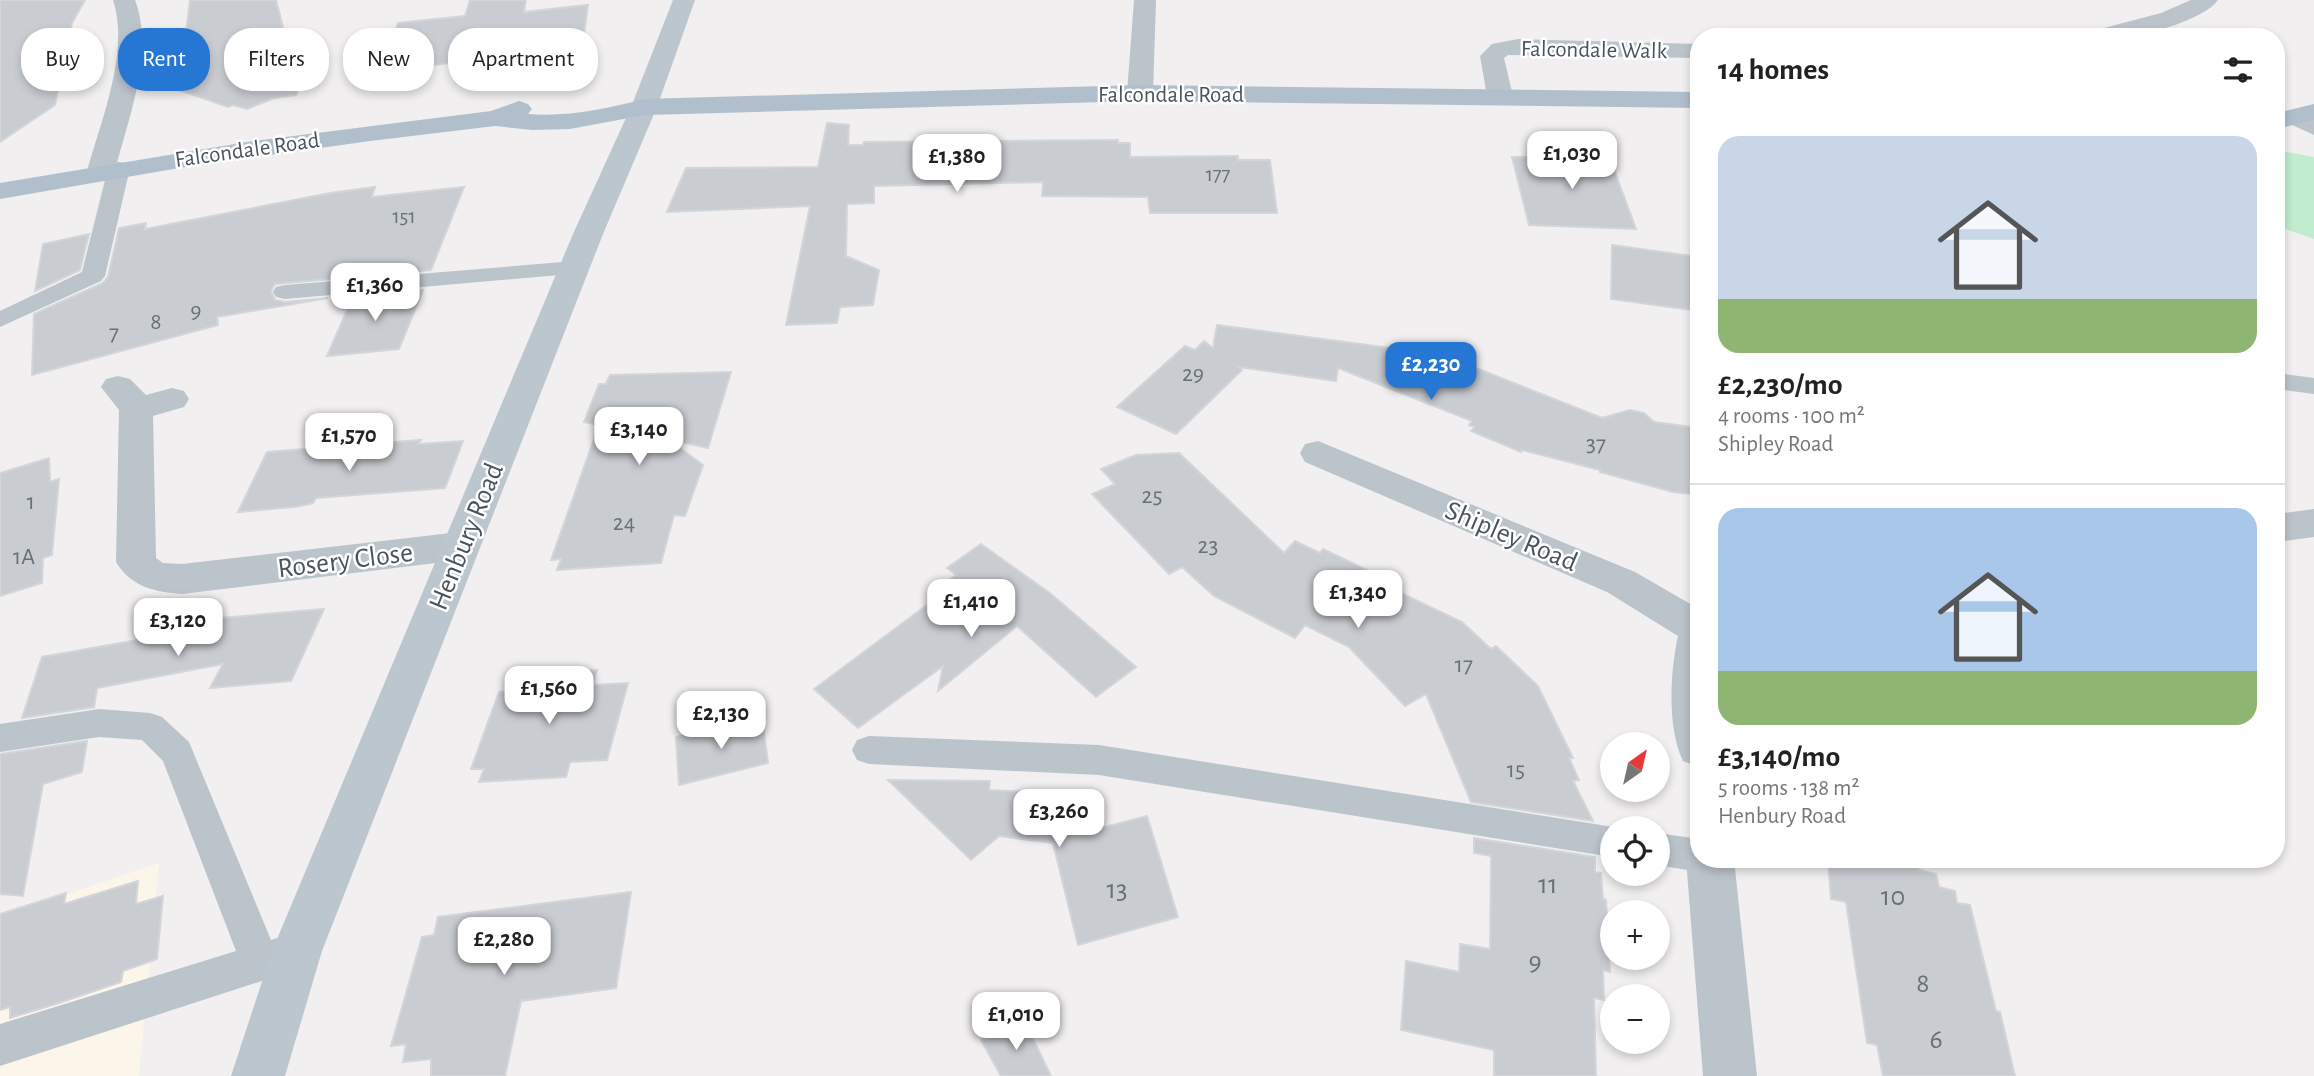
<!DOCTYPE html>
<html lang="en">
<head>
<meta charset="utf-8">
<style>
	:root { --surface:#fff; --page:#f2f2f2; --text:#222; --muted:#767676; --line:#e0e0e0; --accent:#2677d4 }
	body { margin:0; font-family:"Alegreya Sans",sans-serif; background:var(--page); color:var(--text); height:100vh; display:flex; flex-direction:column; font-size:26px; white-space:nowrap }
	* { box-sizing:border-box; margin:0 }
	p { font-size:23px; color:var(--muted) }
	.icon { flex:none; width:38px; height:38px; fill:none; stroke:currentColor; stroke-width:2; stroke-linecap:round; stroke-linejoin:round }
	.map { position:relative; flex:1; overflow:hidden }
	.side { position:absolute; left:1690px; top:28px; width:595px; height:840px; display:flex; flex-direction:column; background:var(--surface); border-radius:28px; box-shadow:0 4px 10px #0003 }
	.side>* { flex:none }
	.banner { position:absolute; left:21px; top:28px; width:665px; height:63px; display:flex; gap:14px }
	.needle { width:46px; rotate:34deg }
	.tools { position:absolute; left:1600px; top:732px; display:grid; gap:14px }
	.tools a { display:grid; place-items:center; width:70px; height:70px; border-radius:50%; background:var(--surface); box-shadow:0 4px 10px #0003; font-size:35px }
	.price { position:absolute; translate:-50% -60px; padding:0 16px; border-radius:14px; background:#fff; color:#222; font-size:23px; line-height:46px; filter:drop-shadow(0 2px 4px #0008) }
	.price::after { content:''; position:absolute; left:50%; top:42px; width:21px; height:16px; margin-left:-10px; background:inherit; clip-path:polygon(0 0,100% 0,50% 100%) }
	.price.active { background:var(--accent); color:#fff }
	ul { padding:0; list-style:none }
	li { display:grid; align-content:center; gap:14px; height:371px; padding:0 28px }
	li+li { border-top:2px solid var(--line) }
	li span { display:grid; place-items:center; height:217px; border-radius:21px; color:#555 }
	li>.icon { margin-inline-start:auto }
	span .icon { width:126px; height:126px; fill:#fffc; stroke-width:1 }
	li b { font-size:30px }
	h2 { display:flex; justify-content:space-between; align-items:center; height:84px; padding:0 28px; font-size:30px }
	.tag { padding:0 24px; border-radius:28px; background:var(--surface); box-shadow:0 4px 10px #0003; font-size:24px; line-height:63px }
	.tag.active { background:var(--accent); color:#fff }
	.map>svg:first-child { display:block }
	.commercial { fill:#fbf5ea }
	.green { fill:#c0ecd0 }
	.building { fill:#c9ccd1; stroke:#d3d5da; stroke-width:2 }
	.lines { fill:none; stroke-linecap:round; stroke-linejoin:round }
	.service { fill:#bbc4cb; fill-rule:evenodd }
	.minor { fill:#bbc4cb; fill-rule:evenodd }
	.tertiary { fill:#bbc4cb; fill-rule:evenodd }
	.secondary { fill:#bcc6cf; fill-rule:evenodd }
	.primary { fill:#b1bfcc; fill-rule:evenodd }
	.labels { text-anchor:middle; stroke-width:5; stroke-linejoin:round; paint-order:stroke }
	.far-number-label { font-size:21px; fill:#687178 }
	.far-street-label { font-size:23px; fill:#48535b; stroke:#fff }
	.number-label { font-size:24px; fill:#687178 }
	.street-label { font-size:28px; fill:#48535b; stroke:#fff }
	.near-number-label { font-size:28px; fill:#687178 }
</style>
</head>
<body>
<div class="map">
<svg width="2314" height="1076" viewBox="0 0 2314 1076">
	<rect width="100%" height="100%" fill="#f1efef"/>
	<path class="commercial" d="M159 863 139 1076H0V917Z"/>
	<path class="green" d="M2277 150 2314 157V239L2277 226Z"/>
	<path class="building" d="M0 0H85L72 23 55 105 0 142Z
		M190 0H276L284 31 283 41 319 37 296 95 274 98 247 109 233 105 228 107 179 90Z
		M470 0H526L524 12 588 5 582 48 380 71 398 23 465 16Z
		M827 123 849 125 848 145H863L864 142 1118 140V143H1130V157L1238 156V160H1270L1277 213H1150L1148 197 1042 196 1043 182 874 186V203L847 204 846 256 879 270 873 305 840 307 837 323 786 325 810 206 667 212 686 168 818 167Z
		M1535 152 1608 154 1636 229 1529 225 1512 157H1537Z
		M375 187 372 197 464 187 431 270 275 284 271 291 275 300 285 302 328 298 217 317 218 325 32 375 34 314 103 283 108 277 119 228 146 223 145 229 330 193Z
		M89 234 80 270 35 291 43 244Z
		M1612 245 1699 257V311L1611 299Z
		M423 290 399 349 327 356 348 308 343 309 349 296Z
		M1217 325 1413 351 1418 345 1602 418 1630 410 1644 413 1654 422 1699 428V495L1673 492 1600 472V470L1522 450 1521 452 1471 431 1475 427 1469 425 1472 421 1338 368 1336 381 1239 367 1242 370 1176 434 1117 407 1185 346 1195 350 1204 341 1213 348Z
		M731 372 708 448 668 439 703 465 685 516 674 515 661 563 557 570 561 559 551 560 599 425 584 422 599 384H606L610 375Z
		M421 440 418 444 463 441 445 488 316 498 313 503 295 507 238 512 267 452Z
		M1179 453 1284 553 1295 541 1320 553 1323 549 1384 578 1380 583 1462 622 1491 649 1496 646 1538 686 1573 758H1569L1579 780 1573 781 1593 821 1471 802 1426 694 1405 706 1349 647 1305 625 1295 638 1214 596 1182 567 1169 574 1092 494 1115 484 1101 469 1136 455Z
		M49 458 50 482 59 479 52 555 43 558 42 583 0 596V473Z
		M981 544 1051 594 1136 667 1096 697 1017 626 938 691 943 666 858 728 814 689 935 599 929 594 956 575 947 568Z
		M324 609 291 681 210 688 223 664 97 688 94 707 22 718 42 657 143 639 159 621 191 629 197 620Z
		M597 670 593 685 628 683 607 760 570 762 566 777 479 782 484 769H471L499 692 509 691 516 674Z
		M762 717 768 763 679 785 676 737Z
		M87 741 82 772 43 784 23 896 0 894V754Z
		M888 780 990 781 989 790 1090 795V831L1147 816 1178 917 1078 945 1053 843 999 836 971 860Z
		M1474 838 1595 857V872L1601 873 1603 899 1606 900 1610 972 1603 970 1604 1000 1594 998 1596 1076H1494V1050L1401 1030 1406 961 1459 972 1460 944 1490 949 1491 856 1474 853Z
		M1828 859H1918L1919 870 1936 874 1939 887 1955 891 1957 903 1970 905 1996 1011 2000 1012 2015 1076H1883L1877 1045 1867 1043 1846 902 1831 899Z
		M138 881 136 904 163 896 157 959 123 971 121 982 59 1003 10 1018V1007L0 1010V914L66 893 64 904Z
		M631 892 616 988 521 1001 505 1076H431V1059L403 1062 406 1044 391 1046 422 937 434 935 438 917Z
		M1023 1018 1051 1076H1001L981 1040Z"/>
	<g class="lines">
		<path class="service" d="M119 162 127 163 130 168 105 276 101 281 0 327V311L82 272 108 168 111 163Z
			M575 261 583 263 587 268 583 273 285 299 276 297 273 292 276 287 285 285Z
			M2277 373 2314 378V394L2277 389Z
			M99 709 150 713 162 717 189 742 271 940 280 937 294 943 300 956 294 969 280 975 0 1066V1024L236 951 163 761 142 740 99 737 0 752V724Z
			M869 736 1099 745 1620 828H1612V857L1099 775 869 764 857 760 852 750 857 740Z
			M1657 833 1699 839V859H1716L1712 867 1699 872 1657 865Z"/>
		<path class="minor" d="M113 0H135C155 53 128 119 115 171L111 177 101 179 91 177 87 171C101 121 130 51 113 0Z
			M1134 0H1156L1153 93 1149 98 1140 101 1131 98 1127 93Z
			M2191 0H2218C2205 19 2148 35 2125 37 2112 38 2098 37 2085 37L2089 32 2161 13Z
			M1518 39 1699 44V58L1508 55 1504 58 1513 96 1509 101 1500 104 1491 101 1487 96 1480 56 1492 44Z
			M118 376 130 379 146 395 172 388 184 391 189 399 184 407 153 416 156 558 163 563 182 564 460 532 474 536 479 546 474 556 460 560 182 594C155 592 131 587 116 562L119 410 101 387 106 379Z
			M1318 441 1635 572 1699 609V767L1683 761C1667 728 1670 672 1678 636L1607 592 1305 462 1300 453 1305 444Z
			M2314 509V537L2277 542V514Z
			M1699 841V859H1734L1757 1076H1703L1686 859 1693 844Z"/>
		<path class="tertiary" d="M2297 109 2314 116V135L2288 123 2284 117 2288 111Z"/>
		<path class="secondary" d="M673 0H695L657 107 603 234 322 951 285 1076H231L272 951 573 234 631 107Z"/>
		<path class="primary" d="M1140 85 1699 92V108L1140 101 645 115 570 129 532 130 495 126 370 141 185 167 0 199V183L247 142 491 111 519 101 528 104 532 109 528 114C568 117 606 109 644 99Z
			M2314 104V120L2277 129V113Z"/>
	</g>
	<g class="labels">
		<g class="far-number-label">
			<text x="1218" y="181">177</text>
			<text x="404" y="223">151</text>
		</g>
		<g class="far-street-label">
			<text transform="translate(1594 49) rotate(1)" y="8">Falcondale Walk</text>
			<text x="1171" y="102">Falcondale Road</text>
			<text transform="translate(247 149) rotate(-8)" y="8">Falcondale Road</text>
		</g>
		<g class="number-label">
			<text x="196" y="318">9</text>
			<text x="156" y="329">8</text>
			<text x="114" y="340">7</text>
			<text x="1193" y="381">29</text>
			<text x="1596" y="451">37</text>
			<text x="1152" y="503">25</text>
			<text x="31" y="509">1</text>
			<text x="624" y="530">24</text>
			<text x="1208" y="553">23</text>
			<text x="24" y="564">1A</text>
			<text x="1464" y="672">17</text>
			<text x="1516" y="777">15</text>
		</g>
		<g class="street-label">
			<text transform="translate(1512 535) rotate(23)" y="10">Shipley Road</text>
			<text transform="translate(465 536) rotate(-68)" y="10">Henbury Road</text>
			<text transform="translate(345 559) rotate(-7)" y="10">Rosery Close</text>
		</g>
		<g class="near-number-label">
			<text x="1548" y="893">11</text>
			<text x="1117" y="898">13</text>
			<text x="1893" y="905">10</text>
			<text x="1535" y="970">9</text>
			<text x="1923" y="992">8</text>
			<text x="1936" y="1048">6</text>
		</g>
	</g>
</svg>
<div class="tools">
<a><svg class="needle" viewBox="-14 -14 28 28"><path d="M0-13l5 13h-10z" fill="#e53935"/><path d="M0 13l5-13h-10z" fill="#767676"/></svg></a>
<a><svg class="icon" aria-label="locate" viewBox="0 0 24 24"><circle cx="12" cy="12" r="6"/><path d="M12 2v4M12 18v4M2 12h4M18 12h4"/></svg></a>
<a>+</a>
<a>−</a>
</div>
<b class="price" style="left:1572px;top:191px">£1,030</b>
<b class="price" style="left:957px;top:194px">£1,380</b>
<b class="price" style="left:375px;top:323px">£1,360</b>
<b class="price active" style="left:1431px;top:402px">£2,230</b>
<b class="price" style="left:639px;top:467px">£3,140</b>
<b class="price" style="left:349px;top:473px">£1,570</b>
<b class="price" style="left:1358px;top:630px">£1,340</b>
<b class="price" style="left:971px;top:639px">£1,410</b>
<b class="price" style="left:178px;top:658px">£3,120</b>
<b class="price" style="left:549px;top:726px">£1,560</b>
<b class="price" style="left:721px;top:751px">£2,130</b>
<b class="price" style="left:1059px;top:849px">£3,260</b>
<b class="price" style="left:504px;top:977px">£2,280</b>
<b class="price" style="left:1016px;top:1052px">£1,010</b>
<div class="banner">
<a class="tag">Buy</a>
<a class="tag active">Rent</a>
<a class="tag">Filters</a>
<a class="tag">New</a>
<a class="tag">Apartment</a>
</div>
<section class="side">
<h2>14 homes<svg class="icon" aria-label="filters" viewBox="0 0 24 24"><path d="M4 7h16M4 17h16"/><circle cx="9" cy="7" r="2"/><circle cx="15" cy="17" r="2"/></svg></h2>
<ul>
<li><span style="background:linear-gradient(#c9d6e8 75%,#8fb573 0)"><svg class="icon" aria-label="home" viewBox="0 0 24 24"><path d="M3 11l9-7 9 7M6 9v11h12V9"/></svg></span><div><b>£2,230/mo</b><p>4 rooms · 100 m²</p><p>Shipley Road</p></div></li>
<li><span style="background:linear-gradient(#a9c7e8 75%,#8fb573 0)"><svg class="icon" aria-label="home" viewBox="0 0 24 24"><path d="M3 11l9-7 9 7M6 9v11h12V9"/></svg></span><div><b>£3,140/mo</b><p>5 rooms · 138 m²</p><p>Henbury Road</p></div></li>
</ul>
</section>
</div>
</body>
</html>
